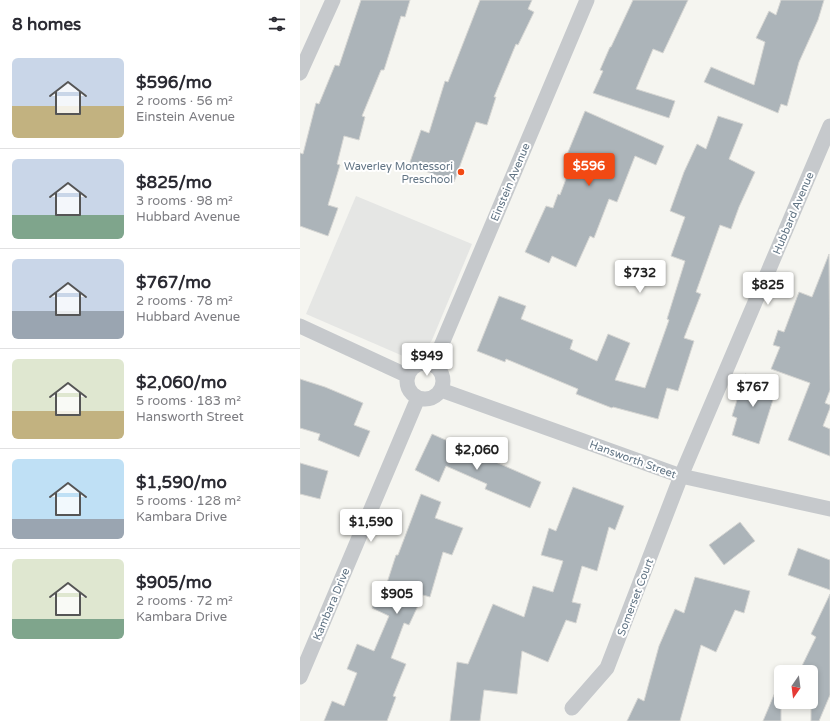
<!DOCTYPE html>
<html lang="en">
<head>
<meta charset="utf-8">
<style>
	:root { --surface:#fff; --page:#f2f2f3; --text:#2b2b33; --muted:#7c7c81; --line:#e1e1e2; --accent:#f24913 }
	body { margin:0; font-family:"Varela Round",sans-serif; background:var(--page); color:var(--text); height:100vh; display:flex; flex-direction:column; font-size:15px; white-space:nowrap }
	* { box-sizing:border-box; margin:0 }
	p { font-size:13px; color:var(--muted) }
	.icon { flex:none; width:22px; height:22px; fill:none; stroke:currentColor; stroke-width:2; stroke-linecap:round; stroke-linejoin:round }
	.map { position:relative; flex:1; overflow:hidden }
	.sheet { display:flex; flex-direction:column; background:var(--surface); width:300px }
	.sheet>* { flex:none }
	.needle { width:26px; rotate:194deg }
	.buttons { position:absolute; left:474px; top:665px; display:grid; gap:8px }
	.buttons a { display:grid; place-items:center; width:44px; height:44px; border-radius:6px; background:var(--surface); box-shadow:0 2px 6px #0003; font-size:20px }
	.price { position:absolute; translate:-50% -34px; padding:0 9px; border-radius:4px; background:#fff; color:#222; font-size:13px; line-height:26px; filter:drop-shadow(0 1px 2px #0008) }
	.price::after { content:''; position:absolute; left:50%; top:24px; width:12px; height:9px; margin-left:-6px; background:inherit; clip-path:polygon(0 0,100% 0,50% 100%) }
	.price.current { background:var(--accent); color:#fff }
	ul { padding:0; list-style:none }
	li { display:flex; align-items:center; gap:12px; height:100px; padding:0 12px }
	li+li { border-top:1px solid var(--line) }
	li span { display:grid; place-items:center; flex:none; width:112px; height:80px; border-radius:6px; color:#555 }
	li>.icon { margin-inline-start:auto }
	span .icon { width:48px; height:48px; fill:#fffc; stroke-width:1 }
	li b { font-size:17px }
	h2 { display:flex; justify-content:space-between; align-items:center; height:48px; padding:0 12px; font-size:17px }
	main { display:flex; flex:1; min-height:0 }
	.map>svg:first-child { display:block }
	.built { fill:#e5e6e4 }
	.building { fill:#acb4b9; stroke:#d6d6d3 }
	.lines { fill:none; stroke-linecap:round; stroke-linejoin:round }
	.minor { stroke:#c6c9cc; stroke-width:15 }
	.poi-dot { fill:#f24913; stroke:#fff; stroke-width:1.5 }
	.labels { text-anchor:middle; stroke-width:4; stroke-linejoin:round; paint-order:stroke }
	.poi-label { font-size:11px; fill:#617484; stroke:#fff; text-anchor:end }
	.street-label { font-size:11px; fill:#617484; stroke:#fff }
</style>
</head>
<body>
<main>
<section class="sheet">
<h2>8 homes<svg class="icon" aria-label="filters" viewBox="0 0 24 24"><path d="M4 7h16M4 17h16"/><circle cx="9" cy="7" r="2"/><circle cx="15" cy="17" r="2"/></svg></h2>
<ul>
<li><span style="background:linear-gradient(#c9d6e8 60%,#c2b280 0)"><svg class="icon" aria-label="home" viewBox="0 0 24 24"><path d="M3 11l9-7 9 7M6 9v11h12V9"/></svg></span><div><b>$596/mo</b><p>2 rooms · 56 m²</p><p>Einstein Avenue</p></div></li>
<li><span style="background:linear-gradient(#c9d6e8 70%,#7fa58c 0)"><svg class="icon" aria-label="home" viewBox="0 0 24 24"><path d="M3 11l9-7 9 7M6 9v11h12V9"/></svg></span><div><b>$825/mo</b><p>3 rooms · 98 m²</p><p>Hubbard Avenue</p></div></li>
<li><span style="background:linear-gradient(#c9d6e8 65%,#9aa5b1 0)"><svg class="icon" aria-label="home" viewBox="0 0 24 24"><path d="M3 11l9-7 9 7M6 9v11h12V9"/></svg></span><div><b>$767/mo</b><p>2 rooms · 78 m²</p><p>Hubbard Avenue</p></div></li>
<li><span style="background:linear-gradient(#dfe7d0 65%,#c2b280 0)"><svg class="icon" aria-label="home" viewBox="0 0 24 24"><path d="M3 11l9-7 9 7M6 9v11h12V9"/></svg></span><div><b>$2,060/mo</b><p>5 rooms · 183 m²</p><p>Hansworth Street</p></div></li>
<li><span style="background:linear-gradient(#bfe0f5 75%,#9aa5b1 0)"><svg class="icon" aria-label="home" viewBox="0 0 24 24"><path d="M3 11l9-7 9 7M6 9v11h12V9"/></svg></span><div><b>$1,590/mo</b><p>5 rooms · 128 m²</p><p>Kambara Drive</p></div></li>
<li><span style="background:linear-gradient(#dfe7d0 75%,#7fa58c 0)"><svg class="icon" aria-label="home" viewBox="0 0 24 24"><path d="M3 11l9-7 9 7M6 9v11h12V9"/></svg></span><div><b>$905/mo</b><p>2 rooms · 72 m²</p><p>Kambara Drive</p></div></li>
</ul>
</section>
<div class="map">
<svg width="530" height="721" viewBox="0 0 530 721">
	<rect width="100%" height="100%" fill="#f5f5f0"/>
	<path class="built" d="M56 196 172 244 132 340 126 348 117 355 103 356 6 314Z"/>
	<path class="building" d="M61 0H110L105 17 101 16 84 70H81L62 116 65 117 59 140 44 136 37 164 40 165 28 205 38 208 28 236 0 226V153L3 154 16 103 19 104 35 65 39 66Z
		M180 0H232L228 9 234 12 218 45 216 44 194 97H196L187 125 176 122 154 182 109 165 121 130 129 133 145 81 148 82Z
		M333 0H388L363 53 353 49 336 89 375 101 369 118 293 93 303 71 300 70 310 47H311Z
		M481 0H524L518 20 499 62 487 106 481 104 478 113 404 82 411 67 454 85 465 42 456 38 469 11 476 15Z
		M285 111 364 146 356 165 335 156 317 202 309 199 294 238 290 236 276 267 252 256 249 263 225 252 246 206 253 208 258 194 260 195 273 160 266 157Z
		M418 116 443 124 429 159 455 172 439 207 431 229 420 225 396 292 401 294 384 338 394 341 378 391 367 388 358 419 313 407 312 408 276 394 278 389 206 359 205 362 177 351 199 296 226 306 221 319 273 340 270 349 297 361 308 334 330 343 315 380 345 388 369 320 367 319 385 261 371 256 385 217 370 211 384 172 397 144 406 149Z
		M529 254 530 390 525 403 530 405V408L523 426 530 429V456L488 440 510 383 471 369 480 347 473 345 478 330 484 332 499 292 512 297Z
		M445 374 478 384 459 444 432 435 437 418 432 416Z
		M0 379 25 387 63 403 54 425 70 431 59 457 18 440 20 434 0 428Z
		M132 434 241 482 230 508 185 489 187 484 146 466 139 482 115 470Z
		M0 463 28 471 20 499 0 494Z
		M273 487 324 506 315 530 309 527 297 571 282 566 272 602 281 604 276 623 266 620 248 662 222 651 217 694 184 690 180 721H150L157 662 168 664 193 604 224 617 233 586 253 592 263 561 241 555 249 528 256 531Z
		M121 494 141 502 135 518 163 528 152 555 143 552 130 597 123 595 109 625 104 623 91 658 106 664 93 696 96 697 87 721H24L32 701 44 706 57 673 47 669 57 644 74 651 89 616 72 608 83 585 86 586 96 555H98Z
		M440 522 455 541 424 565 409 545Z
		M498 548 530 560V590L488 575Z
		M395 577 450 591 444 613 435 610 416 652 401 645 380 721H327L338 698 344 701 359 646 375 609 384 613Z
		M530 594V695L519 721H511V672H499L516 637 511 634Z
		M481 678V721H463Z"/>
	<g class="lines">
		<path class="minor" d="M0 73 33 0
			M0 326 108 376
			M107 381a18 18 0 1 1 36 0a18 18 0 1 1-36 0Z
			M133 365 287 0
			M141 390 381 476 530 509
			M0 677 118 398
			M272 708 307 668 381 476 530 126"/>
	</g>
	<circle class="poi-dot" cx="161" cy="172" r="4"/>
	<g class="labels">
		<g class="poi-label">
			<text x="153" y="170">Waverley Montessori<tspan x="153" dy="13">Preschool</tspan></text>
		</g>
		<g class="street-label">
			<text transform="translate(210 182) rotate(-67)" y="4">Einstein Avenue</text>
			<text transform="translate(493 213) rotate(-67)" y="4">Hubbard Avenue</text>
			<text transform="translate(333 459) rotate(20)" y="4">Hansworth Street</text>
			<text transform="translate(335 597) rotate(-69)" y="4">Somerset Court</text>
			<text transform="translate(31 604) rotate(-67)" y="4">Kambara Drive</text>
		</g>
	</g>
</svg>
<div class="buttons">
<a><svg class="needle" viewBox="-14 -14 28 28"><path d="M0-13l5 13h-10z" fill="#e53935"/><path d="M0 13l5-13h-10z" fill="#7c7c81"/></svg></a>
</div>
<b class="price current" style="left:289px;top:187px">$596</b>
<b class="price" style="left:340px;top:294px">$732</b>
<b class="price" style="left:468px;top:306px">$825</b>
<b class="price" style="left:127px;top:377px">$949</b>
<b class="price" style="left:453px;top:408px">$767</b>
<b class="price" style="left:177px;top:471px">$2,060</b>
<b class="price" style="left:71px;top:543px">$1,590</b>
<b class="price" style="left:97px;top:615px">$905</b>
</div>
</main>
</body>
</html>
